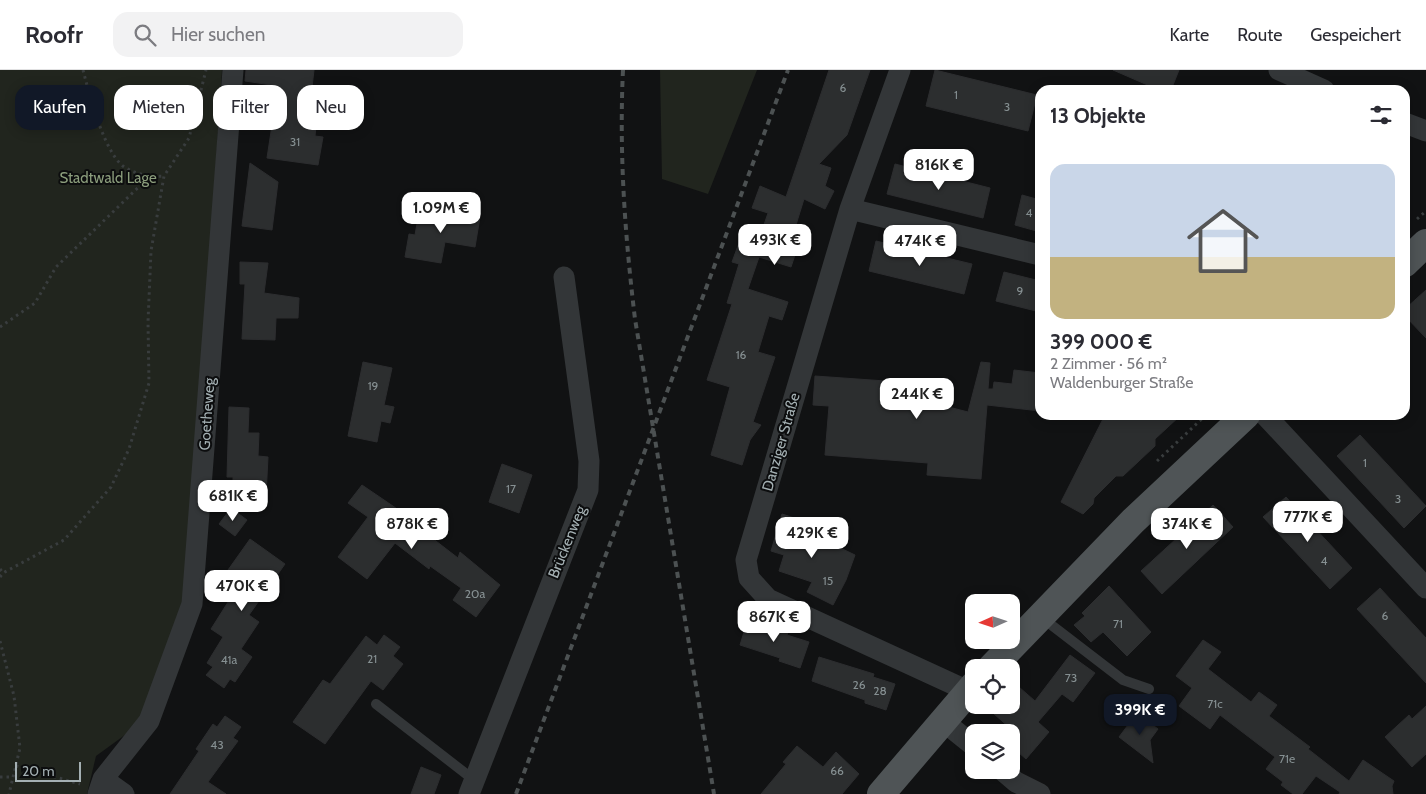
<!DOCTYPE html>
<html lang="de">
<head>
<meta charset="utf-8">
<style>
	:root { --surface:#fff; --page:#f2f2f3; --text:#2b2b33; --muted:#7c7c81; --line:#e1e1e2; --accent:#111827 }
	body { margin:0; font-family:Cabin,sans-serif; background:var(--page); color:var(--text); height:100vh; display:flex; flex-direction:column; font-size:19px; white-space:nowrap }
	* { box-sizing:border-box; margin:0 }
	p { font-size:16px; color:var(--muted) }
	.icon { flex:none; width:28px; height:28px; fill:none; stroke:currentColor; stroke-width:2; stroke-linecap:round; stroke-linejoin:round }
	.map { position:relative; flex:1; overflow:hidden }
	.side { position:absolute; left:1035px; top:15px; width:375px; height:335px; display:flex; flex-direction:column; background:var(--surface); border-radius:15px; box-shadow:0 2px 12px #0003 }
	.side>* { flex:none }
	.guide { position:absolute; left:15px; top:15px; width:475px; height:45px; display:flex; gap:10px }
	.needle { width:32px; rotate:267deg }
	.buttons { position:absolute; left:965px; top:524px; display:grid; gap:10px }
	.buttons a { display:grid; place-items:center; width:55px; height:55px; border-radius:10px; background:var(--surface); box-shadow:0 2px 12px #0003; font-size:25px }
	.scale { position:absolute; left:15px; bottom:12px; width:66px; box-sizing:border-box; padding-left:5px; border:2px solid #a4b0b3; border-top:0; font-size:14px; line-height:18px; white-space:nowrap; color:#a4b0b3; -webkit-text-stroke:4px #0c0d0e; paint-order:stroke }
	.price { position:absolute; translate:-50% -42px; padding:0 11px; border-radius:10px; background:#fff; color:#222; font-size:16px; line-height:32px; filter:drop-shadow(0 1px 2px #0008) }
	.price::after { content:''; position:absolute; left:50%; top:30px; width:15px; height:11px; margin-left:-8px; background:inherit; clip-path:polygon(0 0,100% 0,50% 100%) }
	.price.current { background:var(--accent); color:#fff }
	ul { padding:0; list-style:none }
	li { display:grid; align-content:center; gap:10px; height:265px; padding:0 15px }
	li+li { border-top:1px solid var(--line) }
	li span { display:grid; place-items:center; height:155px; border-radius:15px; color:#555 }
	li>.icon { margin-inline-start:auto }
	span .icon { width:90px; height:90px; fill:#fffc; stroke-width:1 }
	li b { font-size:21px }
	h2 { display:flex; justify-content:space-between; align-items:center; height:60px; padding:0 15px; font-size:21px }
	.pill { padding:0 18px; border-radius:15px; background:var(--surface); box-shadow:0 2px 12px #0003; font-size:18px; line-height:45px }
	.pill.current { background:var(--accent); color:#fff }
	header { display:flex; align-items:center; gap:30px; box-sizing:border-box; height:70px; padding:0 25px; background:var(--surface); border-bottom:1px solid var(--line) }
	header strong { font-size:24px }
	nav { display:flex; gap:28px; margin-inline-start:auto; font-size:18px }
	.search { width:350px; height:45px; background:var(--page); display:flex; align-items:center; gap:12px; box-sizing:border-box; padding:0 18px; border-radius:15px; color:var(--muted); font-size:19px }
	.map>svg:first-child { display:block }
	.green { fill:#21251e }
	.building { fill:#2c2e2f; stroke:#2c2d2f }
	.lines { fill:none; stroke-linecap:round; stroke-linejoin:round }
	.path { stroke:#393d3e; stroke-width:3; stroke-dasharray:2.5 4; stroke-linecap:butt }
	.service { stroke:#333638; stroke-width:10 }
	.minor { stroke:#333638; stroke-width:21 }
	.primary { stroke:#4f5456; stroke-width:28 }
	.rail { stroke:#4c5152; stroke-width:4; stroke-dasharray:6 5; stroke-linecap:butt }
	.labels { text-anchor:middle; stroke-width:4; stroke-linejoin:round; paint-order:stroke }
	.number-label { font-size:12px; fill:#869092 }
	.park-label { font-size:15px; fill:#8b9d7c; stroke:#0c0d0e }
	.street-label { font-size:15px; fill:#a4b0b3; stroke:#0c0d0e }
</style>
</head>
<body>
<header>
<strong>Roofr</strong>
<div class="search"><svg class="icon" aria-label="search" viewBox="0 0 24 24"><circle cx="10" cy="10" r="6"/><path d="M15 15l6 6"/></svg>Hier suchen</div>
<nav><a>Karte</a><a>Route</a><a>Gespeichert</a></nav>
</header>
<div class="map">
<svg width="1426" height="724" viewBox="0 0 1426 724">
	<rect width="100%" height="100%" fill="#111213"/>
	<path class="green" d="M0 0H222L203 291 185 525 140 654 96 686 87 724H0Z
		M660 0H757L708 124 662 109Z"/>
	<path class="building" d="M246 0H314L311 26 319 27 315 66 323 67 318 95 267 88 278 16 245 11Z
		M829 0H870L847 65 819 94 831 98 825 116 834 121 825 139 804 129 791 171 799 173 791 197 759 187 748 219 788 232 782 250 769 246 758 282 775 287 753 352 761 355 750 370 742 395 711 385 730 317 707 310 732 234 727 233 739 194 732 192 739 173 756 178 768 143 752 138 760 116 786 127Z
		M935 0 1037 25 1028 61 926 36Z
		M1113 0H1179L1171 20H1159Z
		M250 93 278 112 272 160 242 156Z
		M895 94 990 118 983 148 887 124Z
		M1022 125 1040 130V162L1015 155Z
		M420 137 480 147 475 177 445 172 441 193 405 187 409 164 415 165Z
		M876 171 972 194 964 224 869 201Z
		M240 192 268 193 264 223 299 228 298 248H276L275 270 242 269 245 214H240Z
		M1004 202 1040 211V242L996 231Z
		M1426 220V268L1405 246V239Z
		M363 292 392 298 384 335 394 337 390 353 381 351 377 372 348 366Z
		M981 292 990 293 988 319H993L994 312 1012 314 1014 300 1040 303V341L987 335 981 409 927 405 928 393 825 385 829 336 813 335 815 306 942 315 937 334 968 342Z
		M229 337 249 338 248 363H259L258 386 268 387 266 426 233 425V407H227Z
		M1105 345H1181L1155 369V376L1123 406H1116L1094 428 1093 434 1083 444 1061 432Z
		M1360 365 1426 436 1404 458 1337 386Z
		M502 394 532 405 519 443 489 432Z
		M362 415 412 449 410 451 458 488 460 482 500 515 476 547 453 530 461 518 430 496 429 499 395 473 367 509 338 487 368 447 348 433Z
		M1286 427 1352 498 1330 519 1263 447Z
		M1213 435 1233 457 1162 524 1141 501Z
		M231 438 247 450 235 466 219 454Z
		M782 444 810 453 807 462 855 485 846 510 833 535 807 522 812 512 779 501 784 485 771 481Z
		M250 469 285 494 249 545 259 552 241 579 252 587 235 612 230 609 224 618 206 605 213 597 207 593 223 567 211 559 242 510 228 500Z
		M1109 516 1151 562 1127 586 1103 562 1091 572 1074 555 1085 546 1082 543Z
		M1380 518 1426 568V613L1357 539Z
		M748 549 788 562 787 565 809 572 800 598 779 591 780 588 740 575Z
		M384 565 400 577 393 586 403 594 383 620 371 611 325 674 293 652 323 610 330 614 366 566 377 575Z
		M1203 570 1221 582 1208 599 1251 632 1259 622 1277 635 1269 646 1310 677 1308 679 1349 711 1363 690 1394 711 1392 716 1393 724H1339L1340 722 1316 706 1302 724H1293L1281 715 1283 712 1266 699 1275 687 1220 645 1210 659 1179 636 1192 618 1176 606Z
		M1070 585 1095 603 1073 632 1062 624 1038 652 1049 662 1026 689 1011 676V659L984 635H1011V610L1035 631Z
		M819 587 874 604 873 607 895 614 886 640 865 633V630L812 611Z
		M1426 636V684L1412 697 1385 667 1409 645 1412 649Z
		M1137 643 1158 659 1150 670 1153 693 1119 667Z
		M225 646 241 657 233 668 238 671 208 712 226 724H170L199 681 196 679 213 654 217 657Z
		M797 676 823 697 836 682 859 704 842 724H761L786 694 783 692Z
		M421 697 441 705 434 724H411Z"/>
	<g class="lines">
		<path class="path" d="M83 0C89 23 105 87 126 98 138 105 151 107 164 106
			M1417 149 1426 141
			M0 257 35 233 56 197 149 107
			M1157 391 1206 345
			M0 499 3 503
			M0 507 3 503 64 470 111 417 129 379 149 313 148 252 151 181 164 106 189 68 206 0
			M0 571 14 626 20 678 9 724
			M16 696 80 714
			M0 707H13"/>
		<path class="service" d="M1041 547 1123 610 1149 619
			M376 634 474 710"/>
		<path class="minor" d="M900 0 850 139 746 490 749 508 768 529 968 621
			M1279 0 1324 20
			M1405 53 1426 61
			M850 139 1040 185
			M1265 345 1426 518
			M943 651 974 676
			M1002 700 1016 712 1040 724
			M103 709 124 724
			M98 724 103 709 149 651 192 534 233 0
			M469 724 588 420 589 391 564 207"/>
		<path class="primary" d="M1405 193 1426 173
			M991 598 1133 451 1246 345
			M881 724 974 615"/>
		<path class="rail" d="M623 0C619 84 625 166 635 249L714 724
			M516 724 788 0"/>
	</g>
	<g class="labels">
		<g class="number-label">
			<text x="843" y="22">6</text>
			<text x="956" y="29">1</text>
			<text x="1007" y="41">3</text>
			<text x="295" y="76">31</text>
			<text x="1029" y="147">4</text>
			<text x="1020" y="225">9</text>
			<text x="741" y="289">16</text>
			<text x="373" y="320">19</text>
			<text x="1365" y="397">1</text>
			<text x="511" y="423">17</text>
			<text x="1398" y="433">3</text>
			<text x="1324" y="495">4</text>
			<text x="828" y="515">15</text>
			<text x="475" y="528">20a</text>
			<text x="1385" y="550">6</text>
			<text x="1118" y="558">71</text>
			<text x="372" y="593">21</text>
			<text x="229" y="594">41a</text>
			<text x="1071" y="612">73</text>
			<text x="859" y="619">26</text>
			<text x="880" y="625">28</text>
			<text x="1215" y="638">71c</text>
			<text x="217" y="679">43</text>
			<text x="1287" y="693">71e</text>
			<text x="837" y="705">66</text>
		</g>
		<g class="park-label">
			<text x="108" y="113">Stadtwald Lage</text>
		</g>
		<g class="street-label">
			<text transform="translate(207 344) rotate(-86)" y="5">Goetheweg</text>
			<text transform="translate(781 372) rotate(-74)" y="5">Danziger Straße</text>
			<text transform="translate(567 472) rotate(-68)" y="5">Brückenweg</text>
		</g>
	</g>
</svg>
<div class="buttons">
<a><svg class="needle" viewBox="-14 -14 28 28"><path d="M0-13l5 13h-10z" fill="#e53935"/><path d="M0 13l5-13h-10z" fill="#7c7c81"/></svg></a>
<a><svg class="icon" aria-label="locate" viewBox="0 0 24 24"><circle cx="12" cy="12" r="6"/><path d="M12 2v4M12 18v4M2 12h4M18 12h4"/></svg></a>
<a><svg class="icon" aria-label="layers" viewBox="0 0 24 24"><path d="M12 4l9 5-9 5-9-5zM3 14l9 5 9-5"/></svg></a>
</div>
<div class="scale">20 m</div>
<b class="price" style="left:939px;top:121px">816K €</b>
<b class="price" style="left:441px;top:164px">1.09M €</b>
<b class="price" style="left:775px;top:196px">493K €</b>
<b class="price" style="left:920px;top:197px">474K €</b>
<b class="price" style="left:917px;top:350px">244K €</b>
<b class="price" style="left:233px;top:452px">681K €</b>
<b class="price" style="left:1308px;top:473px">777K €</b>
<b class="price" style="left:412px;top:480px">878K €</b>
<b class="price" style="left:1187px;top:480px">374K €</b>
<b class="price" style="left:812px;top:489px">429K €</b>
<b class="price" style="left:242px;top:542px">470K €</b>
<b class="price" style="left:774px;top:573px">867K €</b>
<b class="price current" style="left:1140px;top:666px">399K €</b>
<div class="guide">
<a class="pill current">Kaufen</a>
<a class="pill">Mieten</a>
<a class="pill">Filter</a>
<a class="pill">Neu</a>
</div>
<section class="side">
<h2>13 Objekte<svg class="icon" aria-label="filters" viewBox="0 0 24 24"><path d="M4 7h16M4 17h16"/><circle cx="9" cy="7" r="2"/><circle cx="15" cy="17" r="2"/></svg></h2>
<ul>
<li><span style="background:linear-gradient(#c9d6e8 60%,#c2b280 0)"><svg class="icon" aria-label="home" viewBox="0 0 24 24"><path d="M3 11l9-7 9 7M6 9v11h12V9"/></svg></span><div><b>399 000 €</b><p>2 Zimmer · 56 m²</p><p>Waldenburger Straße</p></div></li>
</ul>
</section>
</div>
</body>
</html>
